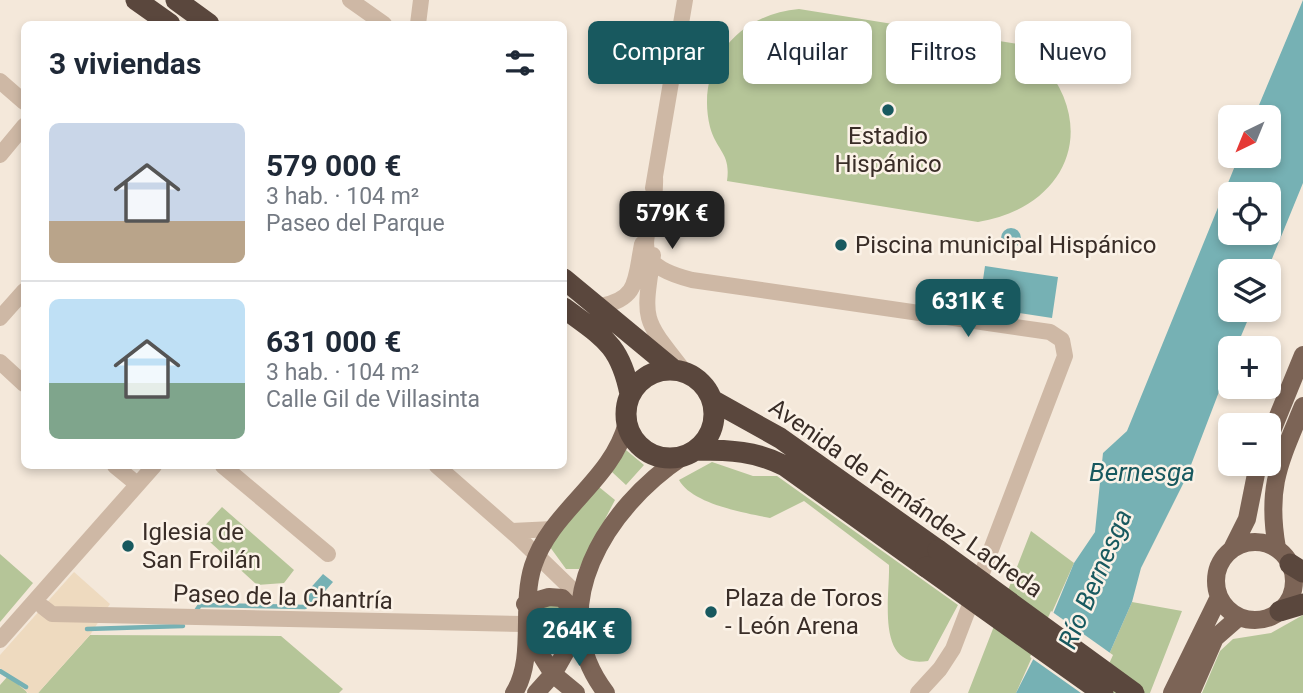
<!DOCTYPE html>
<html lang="es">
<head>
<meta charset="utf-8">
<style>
	:root { --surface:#fff; --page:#f6f6f7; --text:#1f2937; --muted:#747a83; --line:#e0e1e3; --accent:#18595f }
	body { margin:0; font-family:Roboto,sans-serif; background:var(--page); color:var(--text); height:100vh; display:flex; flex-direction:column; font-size:26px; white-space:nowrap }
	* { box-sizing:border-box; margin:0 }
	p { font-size:23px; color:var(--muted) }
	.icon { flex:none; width:38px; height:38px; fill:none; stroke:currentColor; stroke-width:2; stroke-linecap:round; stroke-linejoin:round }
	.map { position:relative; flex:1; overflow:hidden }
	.sheet { position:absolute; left:21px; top:21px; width:546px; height:448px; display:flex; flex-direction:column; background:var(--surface); border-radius:10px; box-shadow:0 4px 10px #0003 }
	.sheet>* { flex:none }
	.guide { position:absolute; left:588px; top:21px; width:609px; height:63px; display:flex; gap:14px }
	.needle { width:46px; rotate:223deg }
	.buttons { position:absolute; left:1218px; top:105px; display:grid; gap:14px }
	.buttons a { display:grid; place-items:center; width:63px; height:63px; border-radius:10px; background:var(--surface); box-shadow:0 4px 10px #0003; font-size:35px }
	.price { position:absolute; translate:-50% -60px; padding:0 16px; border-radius:14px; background:var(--accent); color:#fff; font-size:23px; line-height:46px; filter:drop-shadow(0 2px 4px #0008) }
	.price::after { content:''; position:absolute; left:50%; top:42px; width:21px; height:16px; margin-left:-10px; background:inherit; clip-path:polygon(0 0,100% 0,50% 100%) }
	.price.on { background:#222; color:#fff }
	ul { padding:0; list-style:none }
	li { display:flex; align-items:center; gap:21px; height:175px; padding:0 28px }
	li+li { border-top:2px solid var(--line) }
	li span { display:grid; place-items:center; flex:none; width:196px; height:140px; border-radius:10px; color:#555 }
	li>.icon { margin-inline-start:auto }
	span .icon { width:84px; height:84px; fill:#fffc; stroke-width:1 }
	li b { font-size:30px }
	h2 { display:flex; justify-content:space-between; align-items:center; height:84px; padding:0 28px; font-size:30px }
	.tag { padding:0 24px; border-radius:10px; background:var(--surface); box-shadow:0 4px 10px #0003; font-size:24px; line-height:63px }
	.tag.on { background:var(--accent); color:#fff }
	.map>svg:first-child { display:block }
	.green { fill:#b5c598 }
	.plaza { fill:#eedabf }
	.water { fill:#76b1b4; fill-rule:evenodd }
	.pier { fill:#f4e8da }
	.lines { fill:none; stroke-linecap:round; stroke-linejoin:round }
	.stream { stroke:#76b1b4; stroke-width:4.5 }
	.minor { stroke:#ceb8a5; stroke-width:16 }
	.major { stroke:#7c6456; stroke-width:18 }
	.highway { stroke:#5a473d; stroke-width:21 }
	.highway-bridge { stroke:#5a473d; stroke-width:21 }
	.poi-dot { fill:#18595f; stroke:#fbf2e7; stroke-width:2.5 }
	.labels { text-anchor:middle; stroke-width:5; stroke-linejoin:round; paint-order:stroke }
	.poi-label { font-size:24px; fill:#392d27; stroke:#fbf2e7; text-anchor:start }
	.street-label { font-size:24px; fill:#392d27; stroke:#fbf2e7 }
	.water-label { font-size:26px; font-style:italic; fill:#18595f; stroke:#fbf2e7 }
</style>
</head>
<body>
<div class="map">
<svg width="1303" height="693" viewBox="0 0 1303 693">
	<rect width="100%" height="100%" fill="#f4e8da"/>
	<path class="green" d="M799 9 1043 48 1041 61C1101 130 1065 208 978 222L727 181C731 153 717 152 710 127 695 65 738 14 799 9Z
		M626 450 644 465 626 485 612 472Z
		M712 462 753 476H777L958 605 928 661C875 670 890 598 889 565L804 501 770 518C745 513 692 504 679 480Z
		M599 487 615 500 579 569H566L550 547 554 538Z
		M222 507 294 570 284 583 257 585 199 532Z
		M1031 531 1074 563 1016 693H968Z
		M0 554 33 583 0 622Z
		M1132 602 1182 611 1150 693H1092Z
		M560 605C570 621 565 638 555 653L549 655 540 639 536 613 542 606Z
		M1303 615V693H1202L1220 651 1233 639 1271 633Z
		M90 635 281 636 343 689 339 693H38Z
		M8 676 26 691 27 693H0V685Z"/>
	<path class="plaza" d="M74 572 110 604 90 635 38 693H28L0 668V655Z"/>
	<path class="water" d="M1303 0V183L1267 271H1230V310H1252L1236 348H1230V363L1186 478 1141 568 1132 602 1092 693H1016L1039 648 1074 563 1095 532 1103 453 1127 431 1239 156H1269V117H1254ZM1230 194H1269V233H1230Z
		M1001 238a10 10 0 1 1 20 0a10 10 0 1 1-20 0Z
		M985 266 1058 277 1052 318 979 307Z
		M323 574 333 582 319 598 313 599V607H305L306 593Z"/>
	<path class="pier" d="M1051 611 1113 655 1096 693H1081L1030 657Z"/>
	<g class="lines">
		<path class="stream" d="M196 611 200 605 305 607
			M87 629 183 626
			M0 671 26 687"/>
		<path class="minor" d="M350 0 384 24
			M418 24 421 0
			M0 81 24 102
			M0 155 24 126
			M655 177C658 233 616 261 692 280L1050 332 1062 340 1065 356 953 649 940 669 918 693
			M653 188 685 0
			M653 255C643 323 642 317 685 372
			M600 306C639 299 635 279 642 244
			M0 318 24 291
			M0 362 24 384
			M115 466 137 484
			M223 466 328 554
			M437 466 519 538 581 598
			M512 531 553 529
			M43 607 52 614 525 624
			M0 640 154 466"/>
		<path class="major" d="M1269 438 1303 355
			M1216 581a39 39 0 1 1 78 0a39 39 0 1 1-78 0Z
			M1277 548C1266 486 1280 462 1303 406
			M1232 549 1247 519 1258 464
			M525 604 549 597 562 598 577 614
			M527 633 553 674 576 693
			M514 693C536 658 520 607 533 566 551 510 612 481 627 423
			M536 693 553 674 578 630
			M606 693C541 608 607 507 682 457
			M1172 693 1219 597
			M1191 693 1215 638 1239 617"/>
		<path class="highway" d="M136 0 170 24
			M176 0 209 24
			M564 279 674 370
			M564 308C603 337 620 344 630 394
			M626 414a44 44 0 1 1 88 0a44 44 0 1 1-88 0Z
			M712 400 780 438 938 550
			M697 450C730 450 756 451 785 466L926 567
			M1290 564 1303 572
			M1280 611 1303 604"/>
		<path class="highway-bridge" d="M938 550 1134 693
			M926 567 1103 693"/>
	</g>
	<g class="poi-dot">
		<circle cx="888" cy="110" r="7"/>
		<circle cx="841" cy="245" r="7"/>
		<circle cx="128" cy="546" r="7"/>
		<circle cx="711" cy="612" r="7"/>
	</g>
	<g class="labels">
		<g class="poi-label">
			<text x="888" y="144" text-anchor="middle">Estadio<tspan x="888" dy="28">Hispánico</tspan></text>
			<text x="855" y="253">Piscina municipal Hispánico</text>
			<text x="142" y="540">Iglesia de<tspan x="142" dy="28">San Froilán</tspan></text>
			<text x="725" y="606">Plaza de Toros<tspan x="725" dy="28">- León Arena</tspan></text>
		</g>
		<g class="street-label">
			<text transform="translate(906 498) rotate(35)" y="8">Avenida de Fernández Ladreda</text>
			<text transform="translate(283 597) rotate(2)" y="8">Paseo de la Chantría</text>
		</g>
		<g class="water-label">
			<text x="1142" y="481">Bernesga</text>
			<text transform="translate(1095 579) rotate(-67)" y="9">Río Bernesga</text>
		</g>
	</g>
</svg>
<div class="buttons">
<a><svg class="needle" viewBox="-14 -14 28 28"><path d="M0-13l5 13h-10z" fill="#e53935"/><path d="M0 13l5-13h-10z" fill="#747a83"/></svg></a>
<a><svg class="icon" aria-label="locate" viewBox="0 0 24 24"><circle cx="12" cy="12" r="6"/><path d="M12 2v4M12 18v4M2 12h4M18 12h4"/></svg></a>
<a><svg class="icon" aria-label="layers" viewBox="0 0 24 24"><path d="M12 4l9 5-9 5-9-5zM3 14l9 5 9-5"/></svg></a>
<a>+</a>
<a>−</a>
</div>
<b class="price on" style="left:672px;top:251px">579K €</b>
<b class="price" style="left:968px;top:339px">631K €</b>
<b class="price" style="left:579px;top:668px">264K €</b>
<div class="guide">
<a class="tag on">Comprar</a>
<a class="tag">Alquilar</a>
<a class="tag">Filtros</a>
<a class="tag">Nuevo</a>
</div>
<section class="sheet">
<h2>3 viviendas<svg class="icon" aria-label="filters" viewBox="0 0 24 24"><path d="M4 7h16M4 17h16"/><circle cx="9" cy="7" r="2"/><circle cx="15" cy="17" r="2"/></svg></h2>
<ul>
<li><span style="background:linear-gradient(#c9d6e8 70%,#b9a48a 0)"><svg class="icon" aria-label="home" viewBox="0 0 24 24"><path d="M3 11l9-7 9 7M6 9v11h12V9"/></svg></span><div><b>579 000 €</b><p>3 hab. · 104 m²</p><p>Paseo del Parque</p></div></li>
<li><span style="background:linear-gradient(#bfe0f5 60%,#7fa58c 0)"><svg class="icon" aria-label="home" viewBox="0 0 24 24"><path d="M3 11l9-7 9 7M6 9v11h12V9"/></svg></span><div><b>631 000 €</b><p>3 hab. · 104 m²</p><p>Calle Gil de Villasinta</p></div></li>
</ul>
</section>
</div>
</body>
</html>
